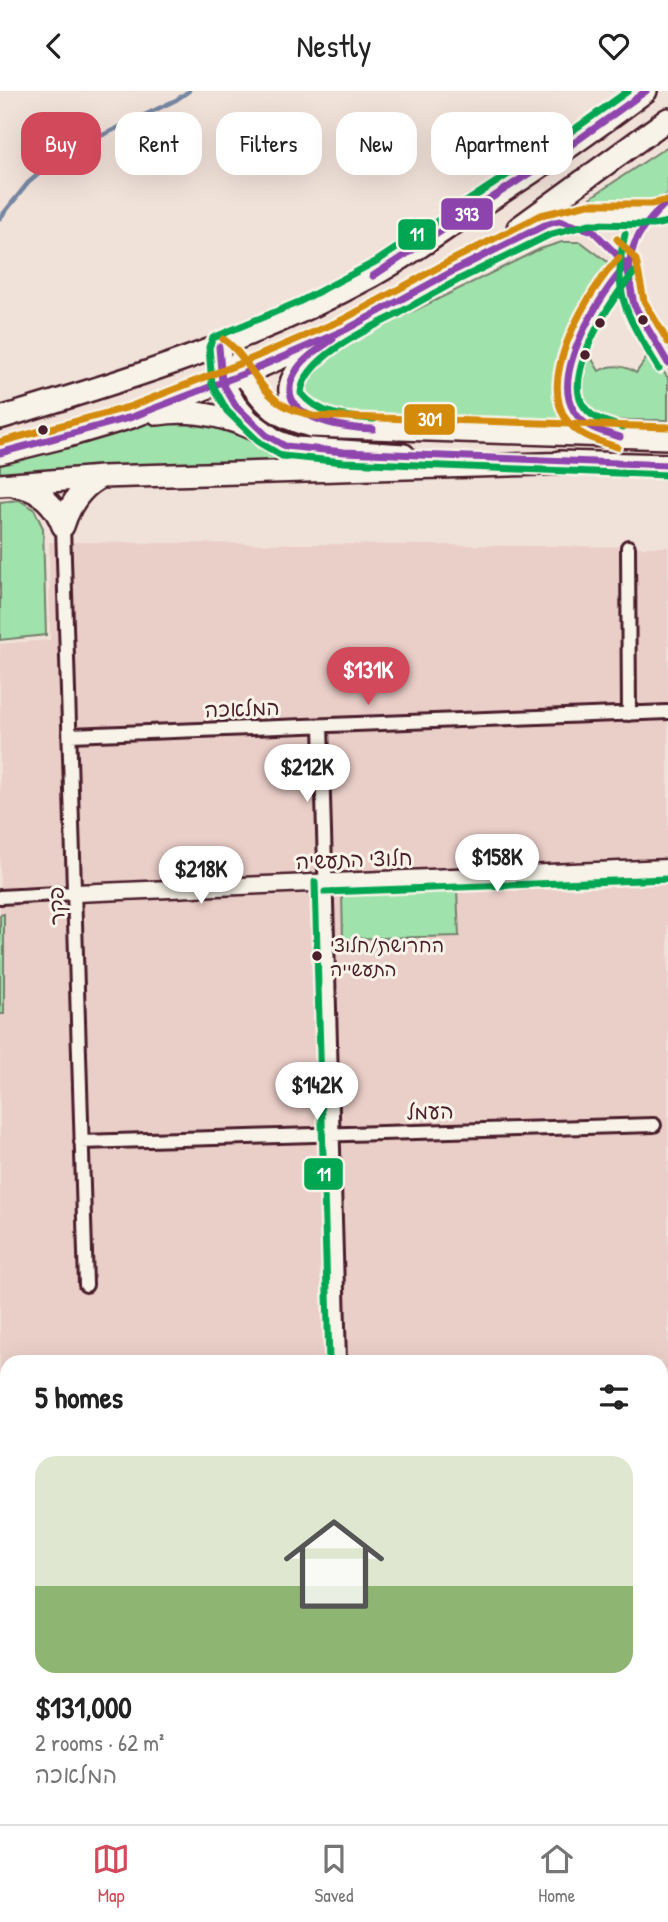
<!DOCTYPE html>
<html lang="en">
<head>
<meta charset="utf-8">
<style>
	:root { --surface:#fff; --page:#f2f2f2; --text:#222; --muted:#767676; --line:#e0e0e0; --accent:#d1495b }
	body { margin:0; font-family:"Patrick Hand","Playpen Sans Hebrew",sans-serif; background:var(--page); color:var(--text); height:100vh; display:flex; flex-direction:column; font-size:26px; white-space:nowrap }
	* { box-sizing:border-box; margin:0 }
	p { font-size:23px; color:var(--muted) }
	.icon { flex:none; width:38px; height:38px; fill:none; stroke:currentColor; stroke-width:2; stroke-linecap:round; stroke-linejoin:round }
	.map { position:relative; flex:1; overflow:hidden }
	.details { position:absolute; left:0px; top:1264px; width:668px; height:471px; display:flex; flex-direction:column; background:var(--surface); border-radius:21px 21px 0 0; box-shadow:0 7px 28px #0002 }
	.details>* { flex:none }
	.banner { position:absolute; left:21px; top:21px; width:626px; height:63px; display:flex; gap:14px }
	.price { position:absolute; translate:-50% -60px; padding:0 16px; border-radius:24px; background:#fff; color:#222; font-size:23px; line-height:46px; filter:drop-shadow(0 2px 4px #0008) }
	.price::after { content:''; position:absolute; left:50%; top:42px; width:21px; height:16px; margin-left:-10px; background:inherit; clip-path:polygon(0 0,100% 0,50% 100%) }
	.price.current { background:var(--accent); color:#fff }
	ul { padding:0; list-style:none }
	li { display:grid; align-content:center; gap:14px; height:371px; padding:0 35px }
	li+li { border-top:2px solid var(--line) }
	li span { display:grid; place-items:center; height:217px; border-radius:21px; color:#555 }
	li>.icon { margin-inline-start:auto }
	span .icon { width:126px; height:126px; fill:#fffc; stroke-width:1 }
	li b { font-size:30px }
	h2 { display:flex; justify-content:space-between; align-items:center; height:84px; padding:0 35px; font-size:30px }
	.pill { padding:0 24px; border-radius:21px; background:var(--surface); box-shadow:0 7px 28px #0002; font-size:24px; line-height:63px }
	.pill.current { background:var(--accent); color:#fff }
	header { display:flex; justify-content:space-between; align-items:center; height:91px; padding:0 35px; background:var(--surface); font-size:32px; font-weight:600 }
	.tab-bar { display:flex; justify-content:space-around; align-items:center; height:98px; border-top:2px solid var(--line); background:var(--surface); font-size:19px; color:var(--muted) }
	.tab-bar a { display:grid; justify-items:center; gap:4px }
	.tab-bar .current { color:var(--accent) }
	.map>svg:first-child { display:block }
	.built { fill:#eacec8 }
	.green { fill:#a0e2ac; stroke:#75806c; stroke-width:2 }
	.lines { fill:none; stroke-linecap:round; stroke-linejoin:round }
	.stream { stroke:#7687a2; stroke-width:4.5 }
	.street-casing { stroke:#4a1f2b; stroke-width:18 }
	.secondary-casing { stroke:#4a1f2b; stroke-width:21 }
	.highway-casing { stroke:#4a1f2b; stroke-width:26 }
	.street { stroke:#f7f3e8; stroke-width:12 }
	.secondary { stroke:#f7f3e8; stroke-width:16 }
	.highway { stroke:#f7f3e8; stroke-width:21 }
	.bus-1-casing { stroke:#f7f3e8; stroke-width:12 }
	.bus-2-casing { stroke:#f7f3e8; stroke-width:12 }
	.bus-3-casing { stroke:#f7f3e8; stroke-width:12 }
	.bus-1 { stroke:#8e44ad; stroke-width:7 }
	.bus-2 { stroke:#00a651; stroke-width:7 }
	.bus-3 { stroke:#d48b09; stroke-width:7 }
	.bus-dot { fill:#4a1f2b; stroke:#f7f3e8; stroke-width:2.5 }
	.labels { text-anchor:middle; stroke-width:6; stroke-linejoin:round; paint-order:stroke }
	.bus-label { font-size:19px; fill:#4a1f2b; stroke:#f7f3e8; text-anchor:start }
	.street-label { font-size:21px; fill:#4a1f2b; stroke:#f7f3e8 }
	.line-badge { stroke:#f7f3e8; stroke-width:2.5 }
	.badge-label { font-size:19px; text-anchor:middle; font-weight:bold; fill:#fff }
</style>
</head>
<body>
<header><svg class="icon" aria-label="back" viewBox="0 0 24 24"><path d="M15 5l-7 7 7 7"/></svg>Nestly<svg class="icon" aria-label="heart" viewBox="0 0 24 24"><path d="M12 20l-8-8c-3-5 5-10 8-4 3-6 11-1 8 4z"/></svg></header>
<div class="map">
<svg width="668" height="1733" viewBox="0 0 668 1733">
	<rect width="100%" height="100%" fill="#f1e2d9"/>
	<filter id="ink" filterUnits="userSpaceOnUse"><feTurbulence type="fractalNoise" baseFrequency=".0143" numOctaves="2"/><feDisplacementMap in="SourceGraphic" scale="14" xChannelSelector="R" yChannelSelector="G"/><feConvolveMatrix kernelMatrix="1 2 1 2 8 2 1 2 1" color-interpolation-filters="sRGB"/></filter>
	<g filter="url(#ink)">
		<path class="built" d="M49 451 668 456V1418L662 1475V1270H7V1727H662V1702L668 1723V1733H0V553L50 549Z"/>
		<path class="green" d="M668 55V102L653 115 575 117Z
			M562 151H581L613 175C596 209 549 274 561 311 563 319 572 327 577 334L352 324 327 320 302 305 299 294 319 269 336 258 540 158Z
			M650 262 668 287V329H606L586 321 575 301V289L589 263 599 280C611 273 625 274 636 282Z
			M197 326 356 374 0 388V368L148 329Z
			M19 409 34 418 43 437 46 544 0 549V411Z
			M457 799 459 845 343 848 342 802Z
			M4 823V923H0V824Z"/>
		<g class="lines">
			<path class="stream" d="M0 127 28 92 61 64 176 9 189 0"/>
			<g class="street-casing">
				<path id="street" d="M63 435 86 1194
					M628 456 629 623
					M321 635 339 1270
					M70 644 668 621
					M0 806 76 802
					M81 1051 654 1034
					M349 1727 350 1733"/>
			</g>
			<g class="secondary-casing">
				<path id="secondary" d="M76 802 668 777
					M662 1587 668 1583
					M662 1625 665 1631 668 1687"/>
			</g>
			<g class="highway-casing">
				<path id="highway" d="M518 137 668 28
					M219 256 222 291 236 315 249 330 276 350 295 357 404 364
					M235 274C265 306 262 322 311 335L668 347
					M158 323C192 318 222 324 253 338
					M0 327C128 289 255 249 372 185 403 168 433 147 462 127 525 87 586 45 646 0
					M320 330C270 308 290 280 324 255
					M0 362 68 345 132 326 243 283 347 238 455 179 545 134 589 123 636 122 652 124 668 120
					M559 371 668 374
					M0 394 101 386 573 372
					M16 395C40 398 55 414 63 435
					M63 435C70 413 81 396 101 386"/>
			</g>
			<use href="#street" class="street"/>
			<use href="#secondary" class="secondary"/>
			<use href="#highway" class="highway"/>
			<g class="bus-1-casing">
				<path id="bus-1" d="M373 185 557 64 646 0
					M632 206C623 161 636 140 668 110
					M333 248C321 257 304 266 296 280 268 326 344 338 373 338
					M219 256 222 291 236 315 266 344 285 355 344 361 668 374
					M620 346C603 341 584 337 574 320 550 283 601 201 627 174
					M0 362 132 326 243 283 347 238 455 179 545 134 559 130 593 140 627 174 634 214 668 272"/>
			</g>
			<g class="bus-2-casing">
				<path id="bus-2" d="M628 0 551 55 377 170 299 211 213 247 209 256 212 293 227 320 260 352 282 365 344 371 668 384
					M625 143C610 203 629 228 659 278
					M395 224 460 188 549 144 590 133 653 134 668 131
					M374 328C347 326 319 325 301 302 303 267 371 236 400 222
					M623 336C610 332 594 329 585 317 560 287 612 205 635 181
					M315 791 329 1270
					M325 801 668 788"/>
			</g>
			<g class="bus-3-casing">
				<path id="bus-3" d="M617 148 636 169 644 210 668 251
					M223 248C247 264 255 293 277 310 287 318 300 321 313 325L668 336
					M0 351 129 316 239 273 342 229 450 170 541 124 588 113H651L665 110
					M617 356C598 350 577 345 566 328 537 285 589 198 619 167"/>
			</g>
			<use href="#bus-1" class="bus-1"/>
			<use href="#bus-2" class="bus-2"/>
			<use href="#bus-3" class="bus-3"/>
		</g>
	</g>
	<g class="bus-dot">
		<circle cx="643" cy="229" r="6"/>
		<circle cx="600" cy="232" r="6"/>
		<circle cx="585" cy="264" r="6"/>
		<circle cx="43" cy="339" r="6"/>
		<circle cx="317" cy="865" r="6"/>
	</g>
	<g class="labels">
		<g class="bus-label">
			<text x="330" y="861">החרושת/חלוצי<tspan x="330" dy="24">התעשייה</tspan></text>
		</g>
		<g class="street-label">
			<text transform="translate(242 618) rotate(-2)" y="7">המלאכה</text>
			<text transform="translate(354 769) rotate(-2)" y="7">חלוצי התעשיה</text>
			<text transform="translate(57 815) rotate(-92)" y="7">פקר</text>
			<text transform="translate(430 1021) rotate(-2)" y="7">העמל</text>
		</g>
	</g>
	<g class="line-badge">
		<rect x="440" y="106" width="54" height="34" rx="7" fill="#8e44ad"/>
		<rect x="397" y="127" width="40" height="33" rx="7" fill="#00a651"/>
		<rect x="403" y="312" width="53" height="33" rx="7" fill="#d48b09"/>
		<rect x="303" y="1066" width="41" height="34" rx="7" fill="#00a651"/>
	</g>
	<g class="badge-label">
		<text x="467" y="130">393</text>
		<text x="417" y="150">11</text>
		<text x="430" y="335">301</text>
		<text x="324" y="1090">11</text>
	</g>
</svg>
<b class="price current" style="left:368px;top:616px">$131K</b>
<b class="price" style="left:307px;top:713px">$212K</b>
<b class="price" style="left:497px;top:803px">$158K</b>
<b class="price" style="left:201px;top:815px">$218K</b>
<b class="price" style="left:317px;top:1031px">$142K</b>
<div class="banner">
<a class="pill current">Buy</a>
<a class="pill">Rent</a>
<a class="pill">Filters</a>
<a class="pill">New</a>
<a class="pill">Apartment</a>
</div>
<section class="details">
<h2>5 homes<svg class="icon" aria-label="filters" viewBox="0 0 24 24"><path d="M4 7h16M4 17h16"/><circle cx="9" cy="7" r="2"/><circle cx="15" cy="17" r="2"/></svg></h2>
<ul>
<li><span style="background:linear-gradient(#dfe7d0 60%,#8fb573 0)"><svg class="icon" aria-label="home" viewBox="0 0 24 24"><path d="M3 11l9-7 9 7M6 9v11h12V9"/></svg></span><div><b>$131,000</b><p>2 rooms · 62 m²</p><p>המלאכה</p></div></li>
</ul>
</section>
</div>
<nav class="tab-bar">
<a class="current"><svg class="icon" aria-label="map" viewBox="0 0 24 24"><path d="M3 6l6-2 6 2 6-2v14l-6 2-6-2-6 2zM9 4v14M15 6v14"/></svg>Map</a>
<a><svg class="icon" aria-label="saved" viewBox="0 0 24 24"><path d="M7 4h10v16l-5-4-5 4z"/></svg>Saved</a>
<a><svg class="icon" aria-label="home" viewBox="0 0 24 24"><path d="M3 11l9-7 9 7M6 9v11h12V9"/></svg>Home</a>
</nav>
</body>
</html>
